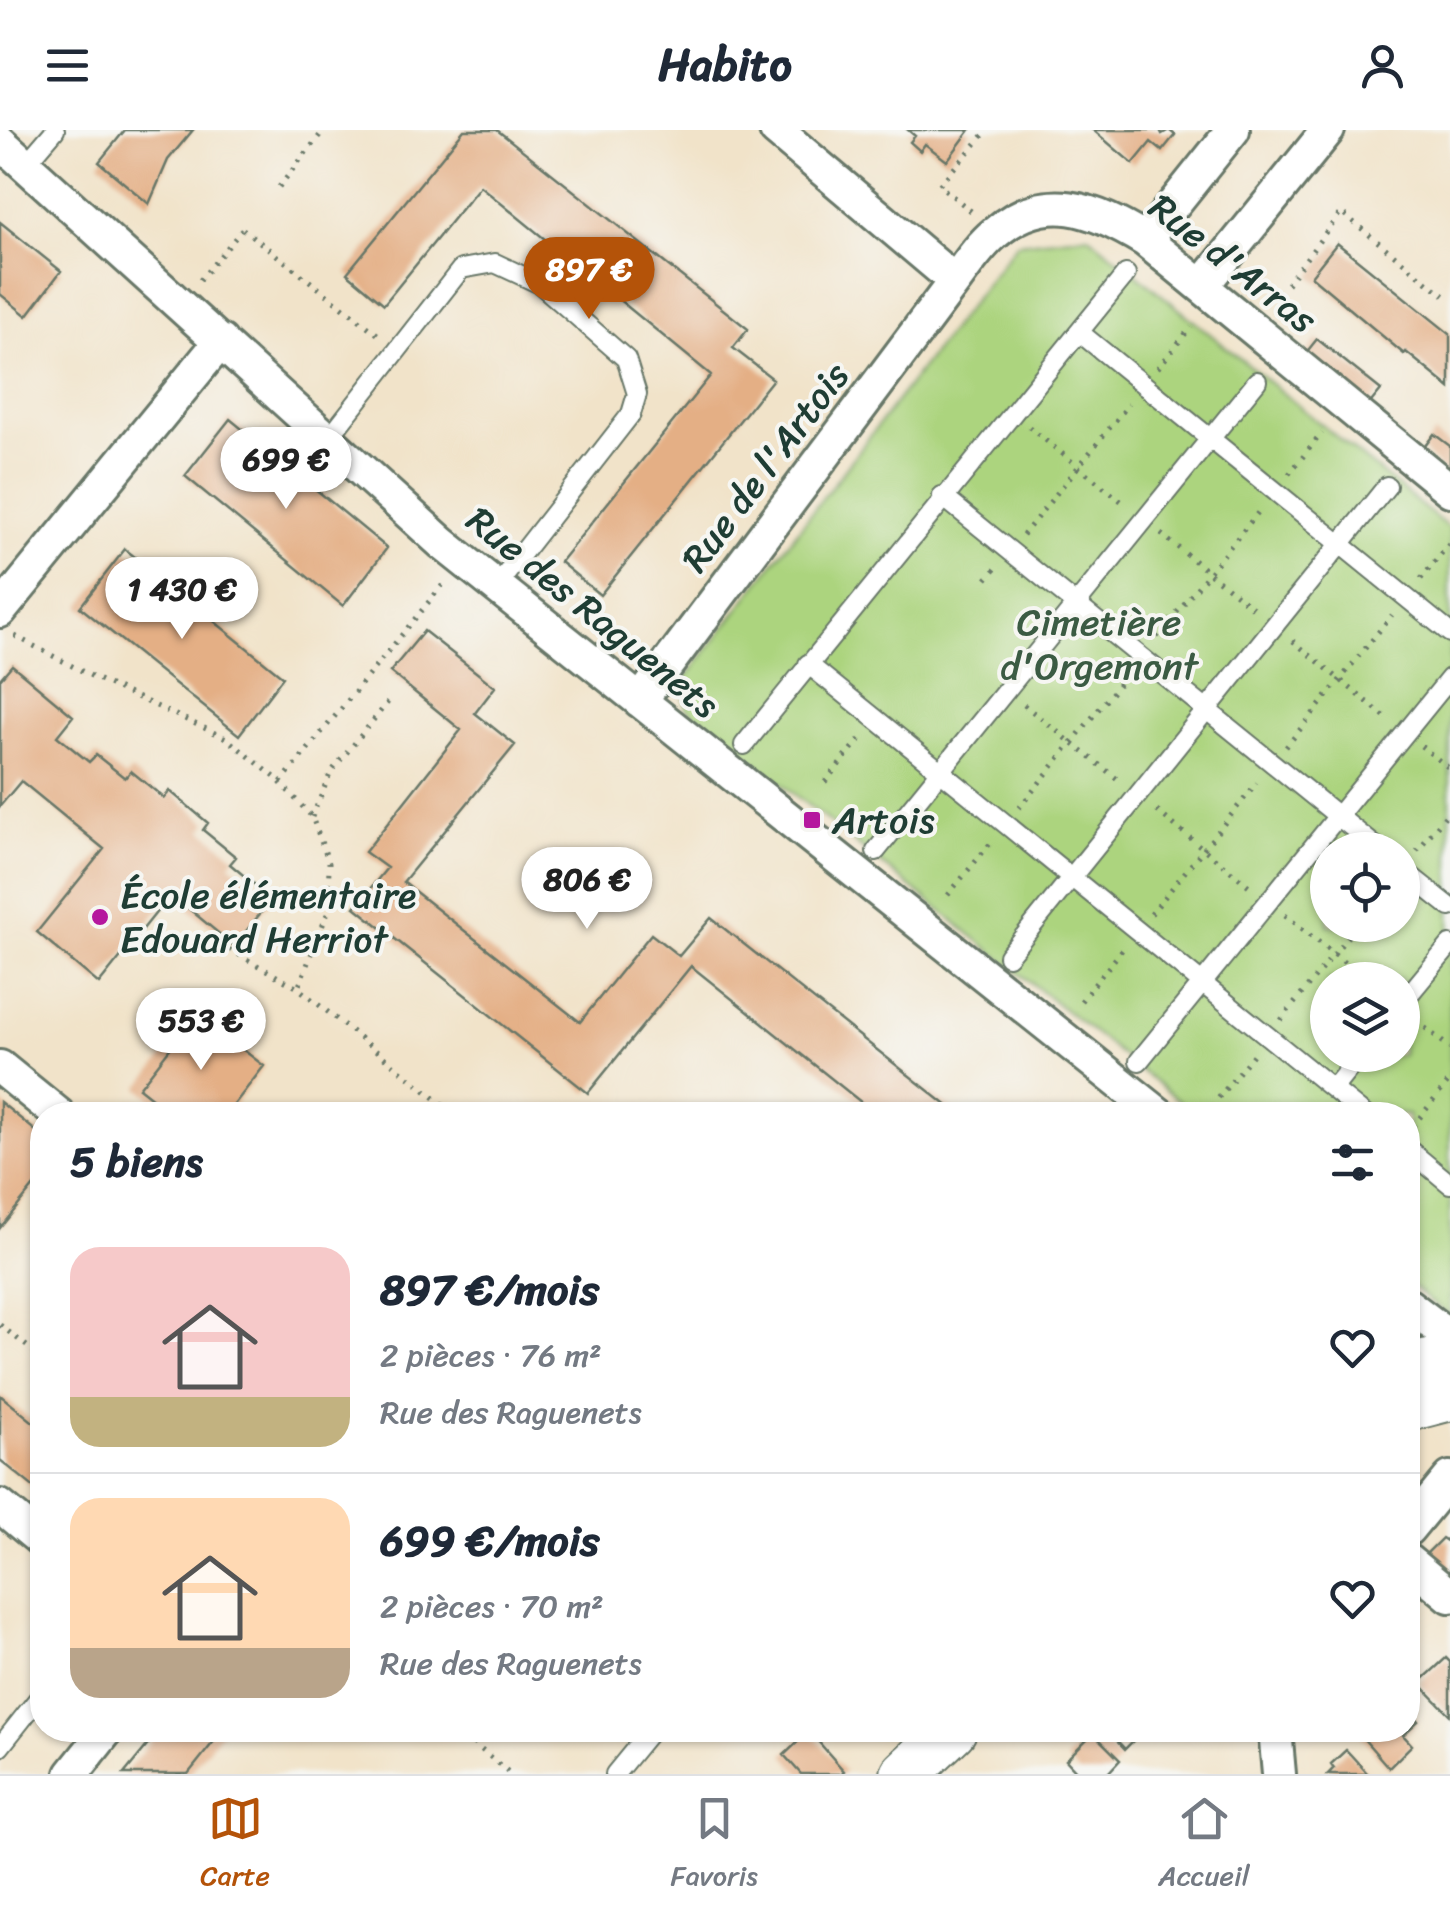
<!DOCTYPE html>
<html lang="fr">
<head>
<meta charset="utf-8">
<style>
	:root { --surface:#fff; --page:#f6f6f7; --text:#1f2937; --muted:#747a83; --line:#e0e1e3; --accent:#b45309 }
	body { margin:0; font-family:Sriracha,sans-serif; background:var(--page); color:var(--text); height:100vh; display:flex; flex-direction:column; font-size:38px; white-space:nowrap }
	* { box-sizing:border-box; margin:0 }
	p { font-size:32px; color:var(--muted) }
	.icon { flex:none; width:55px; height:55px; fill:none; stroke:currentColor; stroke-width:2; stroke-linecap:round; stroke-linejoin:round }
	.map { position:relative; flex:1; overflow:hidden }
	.sheet { position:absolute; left:30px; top:972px; width:1390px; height:640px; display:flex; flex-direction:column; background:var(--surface); border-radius:40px; box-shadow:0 2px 8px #0004 }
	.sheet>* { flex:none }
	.fabs { position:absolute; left:1310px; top:702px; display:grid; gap:20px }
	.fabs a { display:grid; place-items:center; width:110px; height:110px; border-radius:50%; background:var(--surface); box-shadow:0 2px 8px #0004; font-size:50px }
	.price { position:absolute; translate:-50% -85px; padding:0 22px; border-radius:35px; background:#fff; color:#222; font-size:32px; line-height:65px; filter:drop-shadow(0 2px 5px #0008) }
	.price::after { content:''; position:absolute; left:50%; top:60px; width:30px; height:22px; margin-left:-15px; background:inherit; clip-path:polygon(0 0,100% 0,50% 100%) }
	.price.on { background:var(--accent); color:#fff }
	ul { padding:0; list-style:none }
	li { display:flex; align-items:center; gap:30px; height:250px; padding:0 40px }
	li+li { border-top:2px solid var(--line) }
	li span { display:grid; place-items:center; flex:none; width:280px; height:200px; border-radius:30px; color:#555 }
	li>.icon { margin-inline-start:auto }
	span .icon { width:120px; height:120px; fill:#fffc; stroke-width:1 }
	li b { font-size:42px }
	h2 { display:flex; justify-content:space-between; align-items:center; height:120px; padding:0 40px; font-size:42px }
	header { display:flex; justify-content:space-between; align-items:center; height:130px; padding:0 40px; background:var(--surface); font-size:45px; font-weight:700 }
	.tab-bar { display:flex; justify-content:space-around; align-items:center; height:140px; border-top:2px solid var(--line); background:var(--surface); font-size:28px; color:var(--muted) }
	.tab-bar a { display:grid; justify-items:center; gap:5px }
	.tab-bar .on { color:var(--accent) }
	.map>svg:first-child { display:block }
	.green { fill:#acd47e; stroke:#668859; stroke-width:2.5; fill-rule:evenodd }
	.building { fill:#e4af85 }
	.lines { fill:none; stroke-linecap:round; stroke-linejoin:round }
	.service-casing { stroke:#687768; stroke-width:22 }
	.minor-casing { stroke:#687768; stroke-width:38 }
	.secondary-casing { stroke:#687768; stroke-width:52 }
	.path { stroke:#687768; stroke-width:5; stroke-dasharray:2.5 8; stroke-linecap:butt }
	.service { stroke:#fff; stroke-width:18 }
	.minor { stroke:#fff; stroke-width:32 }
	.secondary { stroke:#fff; stroke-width:48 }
	.poi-dot { fill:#b5179e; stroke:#f6f6f2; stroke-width:4 }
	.labels { text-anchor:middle; stroke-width:8; stroke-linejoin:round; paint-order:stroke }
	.street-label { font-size:38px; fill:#1f3d34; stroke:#f6f6f2 }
	.park-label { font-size:38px; fill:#3b5b43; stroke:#f6f6f2 }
	.poi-label { font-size:38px; fill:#1f3d34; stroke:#f6f6f2; text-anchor:start }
</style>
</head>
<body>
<header><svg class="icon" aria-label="menu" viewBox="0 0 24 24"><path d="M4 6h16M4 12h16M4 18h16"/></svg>Habito<svg class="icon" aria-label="person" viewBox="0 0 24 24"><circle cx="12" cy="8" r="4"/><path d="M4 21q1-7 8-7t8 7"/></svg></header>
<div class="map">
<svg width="1450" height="1644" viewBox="0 0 1450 1644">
	<rect width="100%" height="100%" fill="#f6f6f2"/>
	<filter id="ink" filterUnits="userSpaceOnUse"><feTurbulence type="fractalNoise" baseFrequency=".01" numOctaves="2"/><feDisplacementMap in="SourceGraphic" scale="20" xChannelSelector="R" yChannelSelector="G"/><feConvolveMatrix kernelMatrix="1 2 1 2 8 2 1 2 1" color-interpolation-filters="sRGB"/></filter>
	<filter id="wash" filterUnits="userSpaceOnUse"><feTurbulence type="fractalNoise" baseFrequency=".0048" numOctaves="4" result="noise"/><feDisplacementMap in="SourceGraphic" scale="40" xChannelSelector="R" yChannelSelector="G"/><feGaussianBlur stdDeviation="2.25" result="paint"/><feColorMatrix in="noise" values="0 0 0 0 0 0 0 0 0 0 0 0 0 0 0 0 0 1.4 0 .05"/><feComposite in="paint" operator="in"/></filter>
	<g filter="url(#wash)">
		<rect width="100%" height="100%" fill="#f1e3c9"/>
		<path class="green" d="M1088 105 1450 399V1186L1408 1153V985H1197L686 578 682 553 1017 113ZM1328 720H1402V795H1328ZM1328 850H1402V925H1328Z"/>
		<g id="blocks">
			<path class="building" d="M125 0H193L168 30 149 74 99 32Z
				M464 0H497L748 199 733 218 773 249 600 465 560 432 711 245 480 56 384 174 347 143Z
				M908 0H970L947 31 925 14 920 21 910 12 915 6Z
				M1093 0H1160L1162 4 1169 0 1175 5 1162 21 1151 12 1133 34Z
				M0 92 61 141 27 186 0 164Z
				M1337 113 1450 204V258L1406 222 1404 224 1311 146Z
				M1317 209 1381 260 1367 277 1305 224Z
				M230 289 387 418 343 476 185 346Z
				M1434 304 1450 316V349L1422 320Z
				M125 419 283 547 239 605 80 477Z
				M424 501 495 557 475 583 515 615 403 752 580 892 651 804 679 826 711 788 959 985H877L691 836 588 963 355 777 387 738 365 722 461 600 390 542Z
				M12 535 73 586 57 606 89 632 96 625 125 648 131 641 164 668 170 661 208 693 203 700 236 727 230 734 272 769 234 816 171 764 99 854 37 802 104 719 21 651 0 676V549Z
				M197 884 264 936 226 985H173L139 958Z
				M0 972 42 1006V1046L0 1098Z
				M0 1265 42 1299V1364L0 1330Z
				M1442 1408 1448 1412 1450 1409V1448L1425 1425Z
				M1446 1528 1450 1532V1585L1419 1553Z
				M1408 1578 1418 1591 1403 1605 1412 1615 1389 1638 1356 1600H1408Z
				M160 1600H223L188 1644H124Z
				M1107 1600H1144L1125 1619Z
				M809 1601 844 1641 841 1644H801L784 1625Z
				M1093 1603 1120 1630 1107 1644H1079L1066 1630Z
				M1346 1620 1350 1624 1368 1644H1328L1334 1638 1331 1634Z"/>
		</g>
	</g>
	<g filter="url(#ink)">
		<use href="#blocks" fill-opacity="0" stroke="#687768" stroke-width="2.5"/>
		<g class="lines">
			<g class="service-casing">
				<path id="service" d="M25 35 55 0
					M1079 202 1450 503
					M328 309 461 139 495 133 540 154 626 229 637 264 631 284 496 457
					M942 366 1380 720
					M808 534 1365 985
					M744 615 1126 144
					M876 721 1257 251
					M1402 739 1450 777
					M1008 826 1387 356
					M1402 873 1450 815
					M1139 931 1450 548
					M1333 959 1360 925
					M1408 1019 1450 1054
					M0 1617 42 1564
					M615 1644 651 1600"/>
			</g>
			<g class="minor-casing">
				<path id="minor" d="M776 0 955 151
					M0 12 442 413 1160 985
					M1145 110 1233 0
					M1202 156 1328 0
					M0 481 221 211
					M640 571 955 151C967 135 979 116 995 103 1046 59 1094 79 1145 110L1450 360
					M0 937 59 985
					M1408 1175 1450 1207
					M0 1376 42 1411
					M1408 1399 1450 1348
					M1408 1431 1450 1466
					M1275 1600 1279 1644
					M72 1644 107 1600"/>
			</g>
			<g class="secondary-casing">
				<path id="secondary" d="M1408 1237 1450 1229
					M1408 1277 1450 1266
					M905 1644 952 1600"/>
			</g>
			<path class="path" d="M279 57 324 0
				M971 81 939 55 988 0
				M243 99 380 206
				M200 150 246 95
				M1287 154 1341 82 1450 170
				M1158 238 1191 197
				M1029 297 1126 375
				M1289 344 1322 303
				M1161 404 1258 482
				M1023 405 1129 274
				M987 449 997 437
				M1421 449 1450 413
				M15 506 97 549 226 608 276 648 312 687 329 733 328 782 298 858
				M1157 507 1260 380
				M1293 511 1389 590
				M1024 575 1121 652
				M1421 616 1450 639
				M1286 617 1392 485
				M281 652 445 452
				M825 652 861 608
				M1019 678 1128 543
				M1157 681 1249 756
				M312 687 331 642 393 566
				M1417 721 1450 680
				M948 765 993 710
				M1151 784 1257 653
				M1285 785 1366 850
				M211 809 298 858 456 985
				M1081 871 1122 820
				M1281 890 1357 795
				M1417 891 1450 918
				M1212 976 1255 922
				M1413 996 1450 950
				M0 1195 42 1228
				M457 1600 511 1644"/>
			<use href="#service" class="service"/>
			<use href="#minor" class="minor"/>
			<use href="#secondary" class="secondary"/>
		</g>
	</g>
	<g class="poi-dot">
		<rect x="802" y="680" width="20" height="20" rx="5"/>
		<circle cx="100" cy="787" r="10"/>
	</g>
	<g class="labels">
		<g class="street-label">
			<text transform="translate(1233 133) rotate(38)" y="13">Rue d'Arras</text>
			<text transform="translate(765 337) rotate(-53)" y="13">Rue de l'Artois</text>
			<text transform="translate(593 482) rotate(39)" y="13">Rue des Raguenets</text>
		</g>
		<g class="park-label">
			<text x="1099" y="505">Cimetière<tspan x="1099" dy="44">d'Orgemont</tspan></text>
		</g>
		<g class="poi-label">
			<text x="832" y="703">Artois</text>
			<text x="120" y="778">École élémentaire<tspan x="120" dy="44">Edouard Herriot</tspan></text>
		</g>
	</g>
</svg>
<div class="fabs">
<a><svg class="icon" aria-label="locate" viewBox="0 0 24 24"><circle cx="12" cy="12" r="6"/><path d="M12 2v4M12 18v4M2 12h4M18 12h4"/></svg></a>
<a><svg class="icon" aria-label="layers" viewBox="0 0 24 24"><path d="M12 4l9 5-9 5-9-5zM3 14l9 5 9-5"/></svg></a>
</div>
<b class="price on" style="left:589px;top:192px">897 €</b>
<b class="price" style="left:286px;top:382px">699 €</b>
<b class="price" style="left:182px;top:512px">1 430 €</b>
<b class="price" style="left:587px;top:802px">806 €</b>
<b class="price" style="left:201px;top:943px">553 €</b>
<section class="sheet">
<h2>5 biens<svg class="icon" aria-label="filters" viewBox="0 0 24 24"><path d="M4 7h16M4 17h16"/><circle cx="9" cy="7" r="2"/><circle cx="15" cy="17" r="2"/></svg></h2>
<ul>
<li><span style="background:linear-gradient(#f6c9c9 75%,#c2b280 0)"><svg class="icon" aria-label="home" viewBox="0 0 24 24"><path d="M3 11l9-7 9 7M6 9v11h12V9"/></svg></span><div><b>897 €/mois</b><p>2 pièces · 76 m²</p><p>Rue des Raguenets</p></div><svg class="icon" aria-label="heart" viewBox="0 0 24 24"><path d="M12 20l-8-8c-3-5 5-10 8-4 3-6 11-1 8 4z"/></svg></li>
<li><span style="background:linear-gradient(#ffd9b3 75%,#b9a48a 0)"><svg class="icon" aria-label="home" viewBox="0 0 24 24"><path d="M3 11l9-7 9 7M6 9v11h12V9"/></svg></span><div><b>699 €/mois</b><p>2 pièces · 70 m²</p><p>Rue des Raguenets</p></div><svg class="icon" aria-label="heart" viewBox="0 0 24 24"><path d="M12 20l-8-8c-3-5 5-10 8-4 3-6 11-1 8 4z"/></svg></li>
</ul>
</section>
</div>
<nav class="tab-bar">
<a class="on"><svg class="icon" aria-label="map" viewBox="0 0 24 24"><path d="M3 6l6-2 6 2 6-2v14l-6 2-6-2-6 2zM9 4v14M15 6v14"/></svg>Carte</a>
<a><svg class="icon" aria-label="saved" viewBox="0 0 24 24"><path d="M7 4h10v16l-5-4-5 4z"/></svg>Favoris</a>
<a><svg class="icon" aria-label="home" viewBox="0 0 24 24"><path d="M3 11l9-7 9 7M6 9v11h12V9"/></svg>Accueil</a>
</nav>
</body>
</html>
